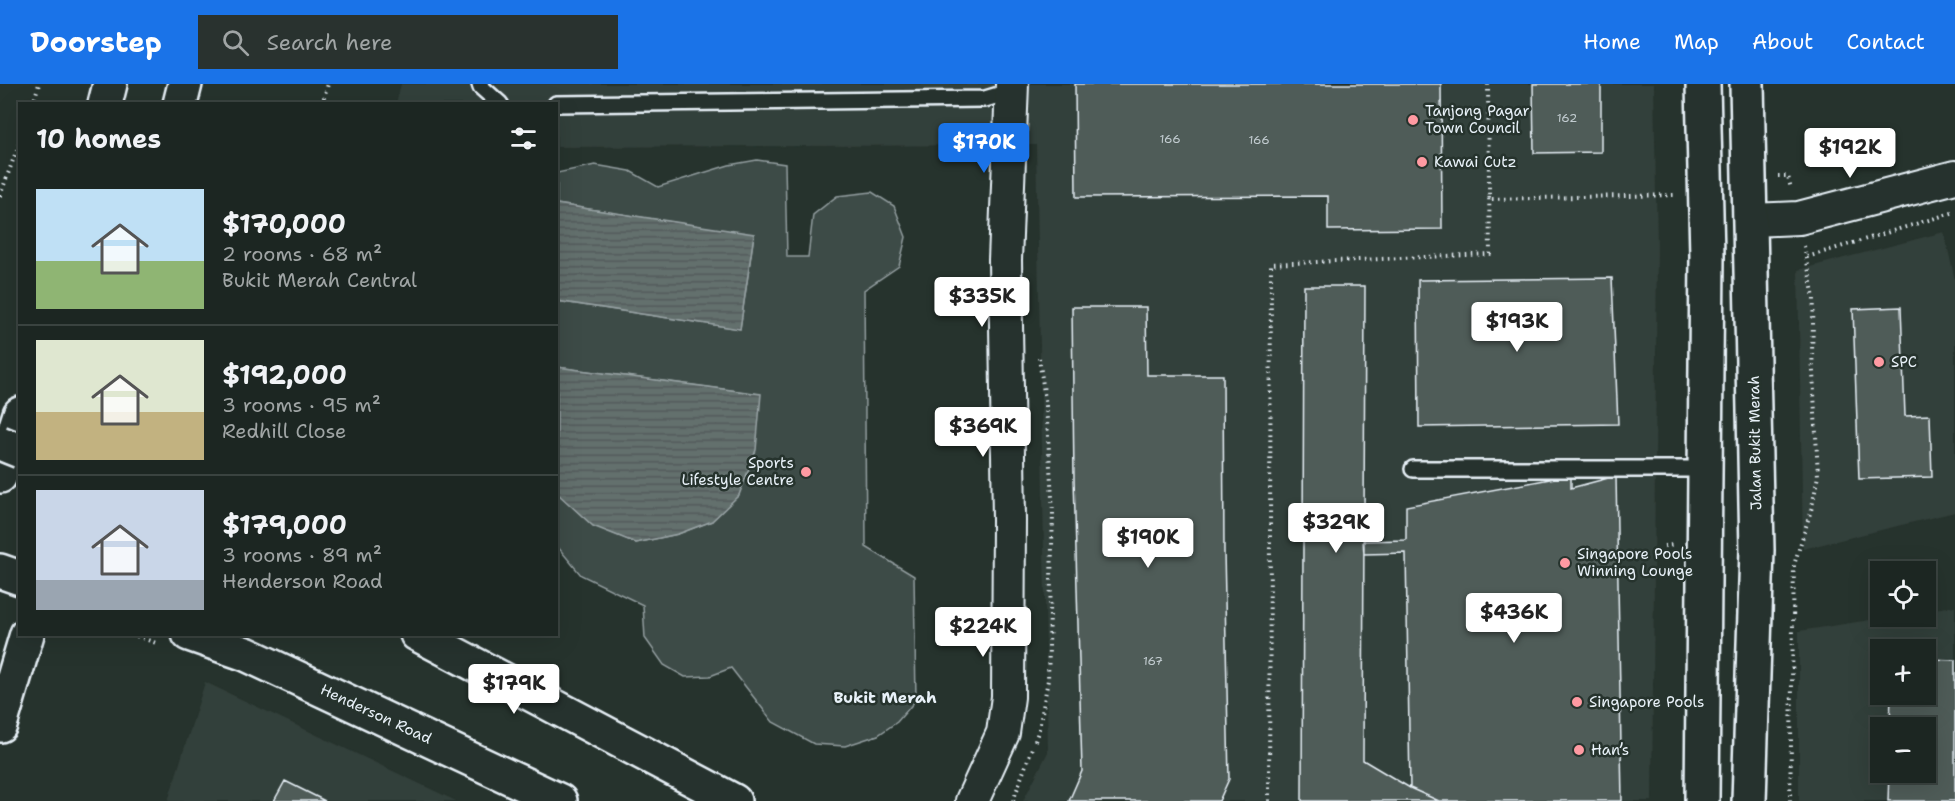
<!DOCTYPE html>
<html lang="en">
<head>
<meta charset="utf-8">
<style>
	:root { --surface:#1c2622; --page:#29322f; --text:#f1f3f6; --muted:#a0a5a5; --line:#3a4340; --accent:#1a73e8 }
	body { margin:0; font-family:"Shantell Sans",sans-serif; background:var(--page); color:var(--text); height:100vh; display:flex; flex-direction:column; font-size:22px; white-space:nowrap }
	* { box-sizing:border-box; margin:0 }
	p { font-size:20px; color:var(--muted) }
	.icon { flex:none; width:33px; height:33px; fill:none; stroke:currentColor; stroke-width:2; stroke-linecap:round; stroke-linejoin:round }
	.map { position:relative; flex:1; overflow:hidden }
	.panel { position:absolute; left:18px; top:18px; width:540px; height:534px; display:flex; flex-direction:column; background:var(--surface); border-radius:0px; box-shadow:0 6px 24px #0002,0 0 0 2px var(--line) }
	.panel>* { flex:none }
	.tools { position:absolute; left:1870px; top:477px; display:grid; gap:12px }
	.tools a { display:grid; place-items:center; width:66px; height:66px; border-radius:0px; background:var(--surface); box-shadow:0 6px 24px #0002,0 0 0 2px var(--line); font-size:30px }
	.price { position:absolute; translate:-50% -51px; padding:0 14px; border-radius:6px; background:#fff; color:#222; font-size:20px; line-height:39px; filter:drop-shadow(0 2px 3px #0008) }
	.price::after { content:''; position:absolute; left:50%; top:36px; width:18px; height:14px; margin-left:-9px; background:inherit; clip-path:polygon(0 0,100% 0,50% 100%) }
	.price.active { background:var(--accent); color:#fff }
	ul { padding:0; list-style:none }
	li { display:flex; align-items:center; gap:18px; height:150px; padding:0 18px }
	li+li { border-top:2px solid var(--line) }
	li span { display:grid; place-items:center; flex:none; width:168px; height:120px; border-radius:0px; color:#555 }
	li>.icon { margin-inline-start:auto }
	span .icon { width:72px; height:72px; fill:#fffc; stroke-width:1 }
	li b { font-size:26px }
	h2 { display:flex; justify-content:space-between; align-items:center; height:72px; padding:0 18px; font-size:26px }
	header { display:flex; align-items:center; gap:36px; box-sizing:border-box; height:84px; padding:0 30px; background:var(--accent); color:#fff }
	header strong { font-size:28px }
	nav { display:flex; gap:33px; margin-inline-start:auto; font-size:21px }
	.search { width:420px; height:54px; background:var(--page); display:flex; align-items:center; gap:15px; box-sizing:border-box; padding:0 21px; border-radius:0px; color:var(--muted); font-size:22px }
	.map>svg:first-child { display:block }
	.built { fill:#333f3a; fill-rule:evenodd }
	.grass { fill:#3e4b47; stroke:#939ea0; stroke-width:1.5 }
	.water { fill:url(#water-rules); stroke:#98a3a5; stroke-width:1.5 }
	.building { fill:#505c59; stroke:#e8f1f8; stroke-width:1.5 }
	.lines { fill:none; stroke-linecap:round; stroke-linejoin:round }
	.lane-casing { stroke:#e8f1f8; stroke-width:20 }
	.street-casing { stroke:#e8f1f8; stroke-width:36 }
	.secondary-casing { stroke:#e8f1f8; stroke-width:38 }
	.primary-casing { stroke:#e8f1f8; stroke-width:38 }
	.highway-casing { stroke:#e8f1f8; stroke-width:38 }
	.path { stroke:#e8f1f8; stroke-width:4; stroke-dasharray:1.5 4.5; stroke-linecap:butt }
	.lane { stroke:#26332d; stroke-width:15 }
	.street { stroke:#26332d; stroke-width:32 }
	.secondary { stroke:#26332d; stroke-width:33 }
	.primary { stroke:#26332d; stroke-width:33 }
	.highway { stroke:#26332d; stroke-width:33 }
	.secondary-bridge-casing { stroke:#e8f1f8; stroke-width:38; stroke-linecap:butt }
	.secondary-bridge { stroke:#26332d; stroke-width:33 }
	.poi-dot { fill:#ff9aa2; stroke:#26332d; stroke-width:2 }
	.labels { text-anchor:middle; stroke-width:5; stroke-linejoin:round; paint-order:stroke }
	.number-label { font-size:12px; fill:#c2ccd0 }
	.poi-label { font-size:15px; fill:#e8f1f8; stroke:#26332d; text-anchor:start }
	.street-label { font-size:15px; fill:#e8f1f8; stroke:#26332d }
	.neighbourhood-label { font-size:16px; font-weight:bold; fill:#e8f1f8; stroke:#26332d }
</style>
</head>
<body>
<header>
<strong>Doorstep</strong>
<div class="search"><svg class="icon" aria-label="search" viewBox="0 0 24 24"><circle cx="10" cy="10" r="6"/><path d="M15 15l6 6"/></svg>Search here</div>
<nav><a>Home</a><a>Map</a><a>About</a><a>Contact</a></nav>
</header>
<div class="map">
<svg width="1955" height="717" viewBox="0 0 1955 717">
	<defs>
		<pattern id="water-rules" width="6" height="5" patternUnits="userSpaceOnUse" patternTransform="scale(1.5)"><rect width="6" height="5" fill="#636f6d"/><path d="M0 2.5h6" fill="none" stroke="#535a5a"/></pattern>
	</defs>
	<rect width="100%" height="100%" fill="#26332d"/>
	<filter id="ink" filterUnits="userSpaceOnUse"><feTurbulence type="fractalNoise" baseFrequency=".0167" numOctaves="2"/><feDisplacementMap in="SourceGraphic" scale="12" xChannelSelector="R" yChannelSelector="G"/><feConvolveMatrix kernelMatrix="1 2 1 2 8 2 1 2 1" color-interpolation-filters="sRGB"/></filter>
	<g filter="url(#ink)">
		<path class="built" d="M401 0H1654L1657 162 1652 717H1023L1048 668 1036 61 557 63 556 20H396Z
			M1944 148 1955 196V428L1803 465 1798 186Z
			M1955 522V717H1799V547L1889 533 1926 532V526ZM1881 566H1926V610H1881ZM1881 644H1926V688H1881Z
			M205 598 456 717H168Z"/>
		<path class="grass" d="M757 76 785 80 787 173H808L813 131 837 112 872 108 894 122 906 153 899 182 864 206 866 463 914 492 916 616 897 638 878 651 845 662 814 660 773 638 731 584 710 592 685 593 664 581 645 554 643 521 581 491 557 462V409L593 441 636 459 678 450 712 437 760 310 557 283 556 217 740 245 754 151 557 120V89L595 81 630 87 658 103 729 81Z"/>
		<path class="water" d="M556 120 754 150 740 245 557 217Z
			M557 283 761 310 756 366 739 411 712 437 678 450 636 459 593 442 557 409Z"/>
		<path class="building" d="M1075 0H1441L1442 145 1328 146V112L1076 113Z
			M1533 0H1601V68L1534 69Z
			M1612 194 1618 340 1419 343 1418 196Z
			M1304 202H1365L1363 676 1410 704 1439 717H1302Z
			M1072 223H1146L1147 291H1223L1224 468 1229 695 1219 717H1069L1082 687 1074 394Z
			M1901 223 1905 332 1930 331 1932 393 1859 395 1853 225Z
			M1571 391V404L1616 392 1622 717H1439L1410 704 1406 469 1364 470 1363 457 1406 456V422Z
			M1926 575 1955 576V717H1888L1889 688H1926V644H1890L1891 610H1926Z
			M285 697 325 717H274Z"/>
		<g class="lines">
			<g class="lane-casing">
				<path id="lane" d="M480 0 481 3 500 20
					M556 20 985 15 1012 7
					M1413 385H1705"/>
			</g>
			<g class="street-casing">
				<path id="street" d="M1750 136 1799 134 1955 93
					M972 717 1003 649 1008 613 1009 436 1005 176 1012 0"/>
			</g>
			<g class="secondary-casing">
				<path id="secondary" d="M0 487 20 494
					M189 550 246 570 560 717
					M417 550 734 717"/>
			</g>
			<g class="primary-casing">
				<path id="primary" d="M1747 0 1757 466 1749 717
					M1702 717 1707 172 1703 0"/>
			</g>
			<g class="highway-casing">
				<path id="highway" d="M105 20 110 0
					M180 20 185 0
					M0 392 20 330
					M0 641 27 550"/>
			</g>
			<path class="path" d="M1488 0 1489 102
				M33 20 39 0
				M322 20 328 0
				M1778 92H1788L1791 105
				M0 112 20 57
				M1489 112V115L1674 111
				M1807 173 1955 128
				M1664 462 1673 461
				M131 550 159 560
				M1035 657 1039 645 1048 596 1053 429 1046 322 1039 274
				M1013 717 1032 664
				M1269 717 1271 180 1490 170 1489 101
				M1790 717 1794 481 1812 423 1818 392 1812 267 1814 214 1804 162"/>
			<use href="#lane" class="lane"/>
			<use href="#street" class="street"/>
			<use href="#secondary" class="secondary"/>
			<use href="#primary" class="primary"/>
			<use href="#highway" class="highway"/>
			<g class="secondary-bridge-casing">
				<path id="secondary-bridge" d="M0 359 20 367"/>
			</g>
			<use href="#secondary-bridge" class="secondary-bridge"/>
		</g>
	</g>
	<g class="poi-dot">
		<circle cx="1413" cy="36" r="6"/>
		<circle cx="1422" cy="78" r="6"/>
		<circle cx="1879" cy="278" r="6"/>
		<circle cx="806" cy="388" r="6"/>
		<circle cx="1565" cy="479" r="6"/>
		<circle cx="1577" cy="618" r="6"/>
		<circle cx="1579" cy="666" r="6"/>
	</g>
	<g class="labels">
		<g class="number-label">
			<text x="1567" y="38">162</text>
			<text x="1170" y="59">166</text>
			<text x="1259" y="60">166</text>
			<text x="1153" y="581">167</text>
		</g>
		<g class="poi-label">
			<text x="1425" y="32">Tanjong Pagar<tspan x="1425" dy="17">Town Council</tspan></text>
			<text x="1434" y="83">Kawai Cutz</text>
			<text x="1891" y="283">SPC</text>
			<text x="794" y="384" text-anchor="end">Sports<tspan x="794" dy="17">Lifestyle Centre</tspan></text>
			<text x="1577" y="475">Singapore Pools<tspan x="1577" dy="17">Winning Lounge</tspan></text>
			<text x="1589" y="623">Singapore Pools</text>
			<text x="1591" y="671">Han’s</text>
		</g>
		<g class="street-label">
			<text transform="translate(1755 359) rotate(-91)" y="5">Jalan Bukit Merah</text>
			<text transform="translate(376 630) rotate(25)" y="5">Henderson Road</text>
		</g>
		<g class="neighbourhood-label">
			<text x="885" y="619">Bukit Merah</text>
		</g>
	</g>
</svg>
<div class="tools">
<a><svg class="icon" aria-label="locate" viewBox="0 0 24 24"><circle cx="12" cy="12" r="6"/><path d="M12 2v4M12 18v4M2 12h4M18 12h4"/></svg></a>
<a>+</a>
<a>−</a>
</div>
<b class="price active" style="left:984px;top:90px">$170K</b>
<b class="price" style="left:1850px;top:95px">$192K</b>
<b class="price" style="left:982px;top:244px">$335K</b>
<b class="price" style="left:1517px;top:269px">$193K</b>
<b class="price" style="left:983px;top:374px">$369K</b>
<b class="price" style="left:1336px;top:470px">$329K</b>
<b class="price" style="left:1148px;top:485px">$190K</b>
<b class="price" style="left:1514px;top:560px">$436K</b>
<b class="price" style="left:983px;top:574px">$224K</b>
<b class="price" style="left:514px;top:631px">$179K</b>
<section class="panel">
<h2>10 homes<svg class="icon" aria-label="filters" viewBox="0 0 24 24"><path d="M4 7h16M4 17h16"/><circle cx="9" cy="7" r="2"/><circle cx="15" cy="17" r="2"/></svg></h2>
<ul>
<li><span style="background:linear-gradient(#bfe0f5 60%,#8fb573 0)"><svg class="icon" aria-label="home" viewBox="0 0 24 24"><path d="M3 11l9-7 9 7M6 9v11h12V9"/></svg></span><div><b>$170,000</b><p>2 rooms · 68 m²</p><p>Bukit Merah Central</p></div></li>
<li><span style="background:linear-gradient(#dfe7d0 60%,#c2b280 0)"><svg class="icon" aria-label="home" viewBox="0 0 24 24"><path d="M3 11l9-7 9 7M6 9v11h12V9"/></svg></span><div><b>$192,000</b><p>3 rooms · 95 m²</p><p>Redhill Close</p></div></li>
<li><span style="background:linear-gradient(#c9d6e8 75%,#9aa5b1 0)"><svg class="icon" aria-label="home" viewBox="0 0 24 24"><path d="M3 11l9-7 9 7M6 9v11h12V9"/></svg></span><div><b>$179,000</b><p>3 rooms · 89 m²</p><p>Henderson Road</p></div></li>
</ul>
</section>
</div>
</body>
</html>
